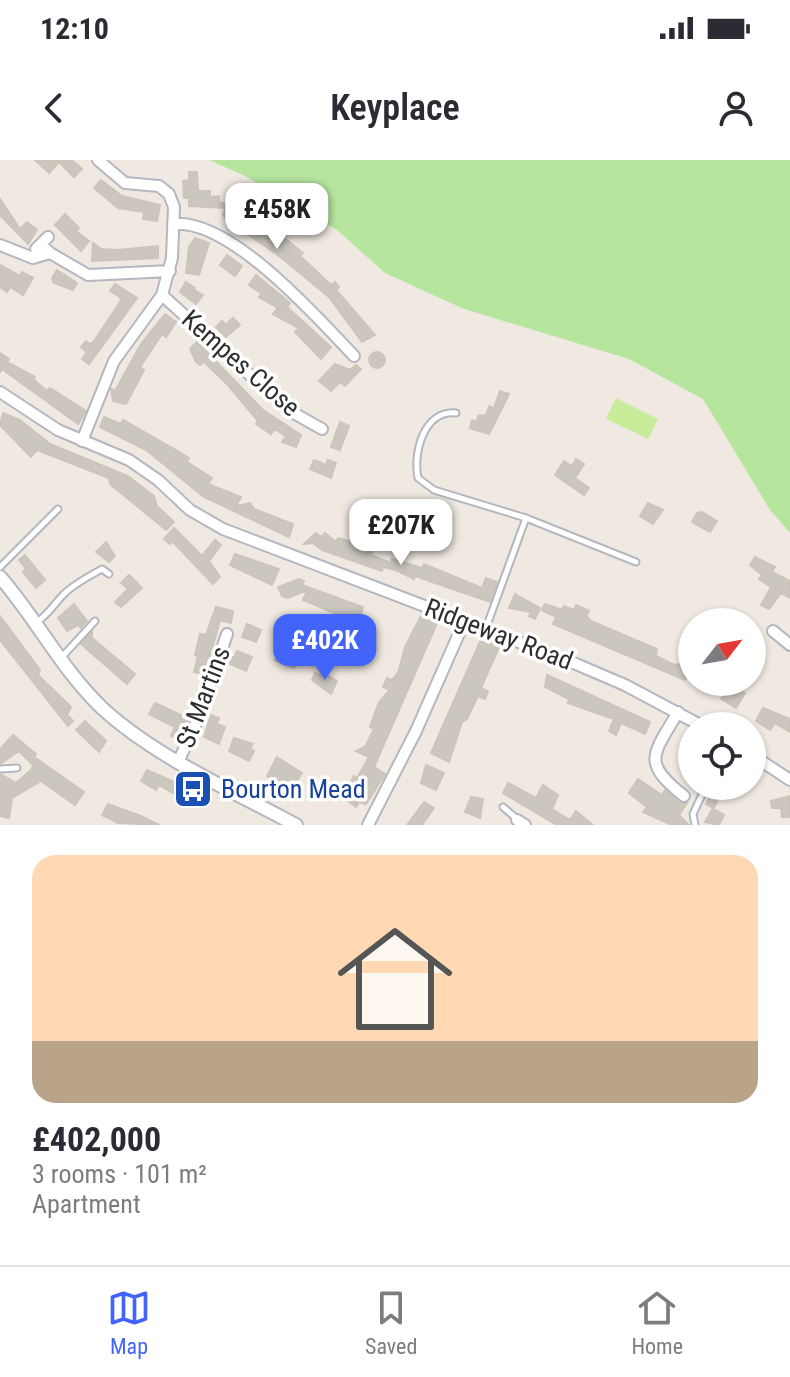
<!DOCTYPE html>
<html lang="en">
<head>
<meta charset="utf-8">
<style>
	:root { --surface:#fff; --page:#f2f2f3; --text:#2b2b33; --muted:#7c7c81; --line:#e1e1e2; --accent:#4264fb }
	body { margin:0; font-family:"Roboto Condensed",sans-serif; background:var(--page); color:var(--text); height:100vh; display:flex; flex-direction:column; font-size:30px; white-space:nowrap }
	* { box-sizing:border-box; margin:0 }
	p { font-size:26px; color:var(--muted) }
	.icon { flex:none; width:44px; height:44px; fill:none; stroke:currentColor; stroke-width:2; stroke-linecap:round; stroke-linejoin:round }
	.map { position:relative; height:665px; overflow:hidden }
	.drawer { display:flex; flex-direction:column; background:var(--surface); flex:1 }
	.drawer>* { flex:none }
	.needle { width:52px; rotate:59deg }
	.tools { position:absolute; left:678px; top:448px; display:grid; gap:16px }
	.tools a { display:grid; place-items:center; width:88px; height:88px; border-radius:50%; background:var(--surface); box-shadow:0 2px 6px #0004; font-size:40px }
	.price { position:absolute; translate:-50% -68px; padding:0 18px; border-radius:16px; background:#fff; color:#222; font-size:26px; line-height:52px; filter:drop-shadow(0 2px 4px #0008) }
	.price::after { content:''; position:absolute; left:50%; top:48px; width:24px; height:18px; margin-left:-12px; background:inherit; clip-path:polygon(0 0,100% 0,50% 100%) }
	.price.current { background:var(--accent); color:#fff }
	ul { padding:0; list-style:none }
	li { display:grid; align-content:center; gap:16px; height:424px; padding:0 32px }
	li span { display:grid; place-items:center; height:248px; border-radius:24px; color:#555 }
	li>.icon { margin-inline-start:auto }
	span .icon { width:144px; height:144px; fill:#fffc; stroke-width:1 }
	li b { font-size:34px }
	.status { display:flex; justify-content:space-between; align-items:center; height:56px; padding:0 40px; background:var(--surface); direction:ltr }
	.status svg { height:22px; fill:currentColor }
	header { display:flex; justify-content:space-between; align-items:center; height:104px; padding:0 32px; background:var(--surface); font-size:36px; font-weight:600 }
	.menu { display:flex; justify-content:space-around; align-items:center; height:112px; border-top:2px solid var(--line); background:var(--surface); font-size:22px; color:var(--muted) }
	.menu a { display:grid; justify-items:center; gap:4px }
	.menu .current { color:var(--accent) }
	.map>svg:first-child { display:block }
	.green { fill:#b6e59e }
	.pitch { fill:#c9ec9a }
	.building { fill:#cbc7bf; stroke:#cbc5ba; stroke-width:2 }
	.lines { fill:none; stroke-linecap:round; stroke-linejoin:round }
	.service-casing { stroke:#b4b7c1; stroke-width:9 }
	.minor-casing { stroke:#b4b7c1; stroke-width:14 }
	.tertiary-casing { stroke:#b4b7c1; stroke-width:16 }
	.service { stroke:#fff; stroke-width:5 }
	.minor { stroke:#fff; stroke-width:10 }
	.tertiary { stroke:#fff; stroke-width:12 }
	.labels { text-anchor:middle; stroke-width:7; stroke-linejoin:round; paint-order:stroke }
	.street-label { font-size:26px; fill:#2e2e2e; stroke:#fff }
	.transit-label { font-size:26px; fill:#164399; stroke:#fff; text-anchor:start }
</style>
</head>
<body>
<div class="status"><b>12:10</b><svg viewBox="0 0 49 12"><path d="M0 12V9h3v3zM5 12V6h3v6zM10 12V3h3v9zM15 12V0h3v12zM26 1h20v11H26zM47 4h2v5h-2z"/></svg></div>
<header><svg class="icon" aria-label="back" viewBox="0 0 24 24"><path d="M15 5l-7 7 7 7"/></svg>Keyplace<svg class="icon" aria-label="person" viewBox="0 0 24 24"><circle cx="12" cy="8" r="4"/><path d="M4 21q1-7 8-7t8 7"/></svg></header>
<div class="map">
<svg width="790" height="665" viewBox="0 0 790 665">
	<rect width="100%" height="100%" fill="#efe9e1"/>
	<path class="green" d="M209 0H790V373L770 350 703 239 629 199 464 149 385 113 337 70 243 15Z"/>
	<path class="pitch" d="M616 238 658 259 648 279 606 259Z"/>
	<path class="building" d="M35 0H72L82 9 74 17 59 2 49 13Z
		M189 12H197L198 31H210V37L219 36V42L244 50 241 54 261 66 264 62 303 93 300 96 331 125 335 122 339 127 336 130 375 175 362 182 329 137 278 95 227 60 223 55 226 48 189 46V38H184L183 21 189 20Z
		M101 20 122 36 160 45 157 61 143 59 144 52 118 48 94 28Z
		M0 39 20 69 27 62 37 70 28 84 0 55Z
		M65 54 79 68 76 71 89 81 81 91 55 65Z
		M195 78 209 83 199 115 186 113 189 87Z
		M93 83 101 89 117 90 158 86V98L92 101Z
		M227 95 242 106 235 116 220 105Z
		M0 105 20 116 22 112 33 118 23 135 10 127 7 132 0 127Z
		M57 110 77 123 73 130 54 123 52 118Z
		M256 115 290 143 287 147 331 187 321 199 295 172 298 168 273 154 278 148 259 137 262 134 249 125Z
		M186 122 195 128 192 137 196 131 203 135 196 144 180 132Z
		M115 124 137 138 89 204 82 199 87 192 81 187 86 181 90 184 94 181 120 142 121 138 110 131Z
		M165 154 176 162 166 177 162 174 140 207 144 210 126 244 113 241 111 229 115 231 141 184Z
		M233 158 240 165 226 177 216 167 222 161 226 165Z
		M197 182 263 250 301 275 296 287 282 282 286 276 274 269 271 274 256 264 258 261 227 224 204 202 200 205 196 202 190 189Z
		M369 200a8 8 0 1 1 16 0a8 8 0 1 1-16 0Z
		M0 193 9 199 7 202 35 217 34 220 47 231 50 228 86 251 78 264 2 209 0 212Z
		M335 204 350 210 356 205 361 209 345 226 340 222 331 231 319 221Z
		M500 231 509 234 489 274 470 268 472 260 477 262 478 256 486 255 489 246 494 248Z
		M3 253 20 260 50 284 128 316 154 336 157 346 174 362 166 370 110 324 109 318 37 290 31 297 0 265Z
		M104 257 121 264 123 260 181 293 189 298 187 302 212 318 208 324 241 337 236 346 250 343 254 349 293 364 289 377 204 337 146 290 100 267Z
		M340 262 349 266 340 290 331 287Z
		M576 299 584 304 575 318 589 328 584 335 555 315 564 301 572 306Z
		M314 300 326 305 328 300 336 303 331 318 310 309Z
		M648 343 663 350 653 364 640 356Z
		M702 352 717 361 710 372 692 362 697 353Z
		M174 368 202 396 215 380 221 385 209 401 220 417 213 424 172 381 170 384 164 379Z
		M316 373 322 377 325 373 336 382 338 378 363 386 373 390 371 395 391 403 392 399 422 408 424 404 482 428 486 418 497 422 490 442 415 416 414 419 396 410 383 407 382 411 322 390 313 383 304 384Z
		M106 382 115 396 109 402 96 392Z
		M235 394 279 409 272 425 230 405Z
		M25 395 45 420 36 428 23 412 26 409 19 400Z
		M755 397 775 407 772 412 790 421V438L781 433 769 449 761 445 771 427 759 419 762 415 750 405Z
		M129 415 142 428 121 447 115 442 128 429 121 423Z
		M299 419 304 421 302 425 363 447 360 456H341L303 440 307 430 288 438 282 436 278 427Z
		M515 434 540 448 535 459 529 456 531 452 509 448Z
		M74 444 87 461 81 468 78 465 67 471 58 458Z
		M545 444 562 450 564 446 574 450 576 445 589 451 586 456 591 461 657 489 656 496 674 505 681 504 691 508 685 520 553 464 556 457 542 450Z
		M216 447 233 451 231 463 220 460 205 514 194 512 198 496 195 495 200 474 206 475Z
		M422 454 438 461 374 607 385 614 366 644 359 642 356 647 340 635 347 621 350 623 354 616 357 618 369 597 356 591 365 587 374 569 370 567 379 542 390 530 383 527 387 518 392 520 398 513 405 487Z
		M0 456 40 510 38 515 71 547 67 555 73 561 68 566 0 480Z
		M247 464 261 470 256 482 242 477Z
		M92 472V478L135 514 127 524 81 484Z
		M482 477 500 485 481 528 488 531 485 539 478 536 467 559 462 562 449 602 431 593Z
		M283 486 301 496 294 508 275 500Z
		M237 491 252 497 246 511 226 502 228 495 234 498Z
		M322 512 337 521 331 534 312 520 315 513 321 515Z
		M547 515 650 562 645 574 621 563 616 575 609 571 614 559 568 543 569 539 545 527Z
		M730 524 745 533 736 548 721 539Z
		M155 543 189 559 180 580 171 576 175 567 149 554Z
		M763 548 790 559V572L775 563 770 570 756 561Z
		M211 555 219 558 217 564 225 567 219 584 204 577Z
		M85 561 106 581 99 592 76 570Z
		M13 575 36 594 34 597 84 632 75 645 41 621 12 638 9 658 0 656V614L16 623 32 609 33 605 19 591 0 604V589Z
		M234 578 253 584 250 588 254 591 249 601 229 591Z
		M277 597 302 613 291 630 267 616Z
		M426 605 444 613 436 630 421 623Z
		M147 610 188 628 182 638 159 625 156 630 141 621Z
		M638 619 662 635 665 630 679 643H687L679 655 689 665H672L643 652 647 647 629 633Z
		M508 623 536 638 543 625 558 635 552 649 570 660 576 651 593 665H557L503 633Z
		M790 636V657H782L781 648H772L771 641Z
		M471 637 483 639 480 658 465 652Z
		M710 637 717 642 713 649 724 655 719 665 705 662 713 648 706 644Z
		M424 642 434 648 422 665H407Z
		M108 644 141 656 159 665 118 663 102 655Z"/>
	<g class="lines">
		<g class="service-casing">
			<path id="service" d="M456 253C423 250 413 294 418 318L434 330 526 358
				M0 407 58 349
				M37 462C49 454 54 444 64 434 74 424 89 416 102 409L109 414
				M486 468 526 358 636 402
				M61 498 95 461
				M0 609 17 608
				M503 647 517 659
				M695 665 693 654 706 626"/>
		</g>
		<g class="minor-casing">
			<path id="minor" d="M173 64C230 58 317 157 354 196
				M0 85 33 98 50 93 41 84
				M36 89 48 77
				M50 93 88 115 170 111
				M162 135 290 251 322 269
				M0 232 58 270 129 300 158 320 190 350 223 369 576 504 625 525 702 566
				M82 281 114 201 162 135 172 98 174 47 169 34 159 26 125 23 98 0
				M773 471 790 485
				M678 552C653 595 641 602 684 636
				M752 595 790 620
				M179 600 198 559 227 474
				M517 660 525 665
				M368 665 416 571 465 460"/>
		</g>
		<g class="tertiary-casing">
			<path id="tertiary" d="M0 417C36 458 62 510 102 548 155 597 233 631 296 665"/>
		</g>
		<use href="#service" class="service"/>
		<use href="#minor" class="minor"/>
		<use href="#tertiary" class="tertiary"/>
	</g>
	<defs>
		<g id="bus-square" transform="scale(2)"><rect x="-9" y="-9" width="18" height="18" rx="4" fill="#1a4fb4" stroke="#fff"/><path d="M-5-6H5V4H4V6H2V4H-2V6H-4V4H-5ZM-3.5-4V0h7V-4ZM-3.5 1.2v1.5H-2V1.2ZM2 1.2v1.5H3.5V1.2Z" fill="#fff"/></g>
	</defs>
	<g fill-rule="evenodd">
		<use href="#bus-square" x="193" y="629"/>
	</g>
	<g class="labels">
		<g class="street-label">
			<text transform="translate(241 203) rotate(41)" y="9">Kempes Close</text>
			<text transform="translate(499 474) rotate(21)" y="9">Ridgeway Road</text>
			<text transform="translate(203 537) rotate(-69)" y="9">St Martins</text>
		</g>
		<g class="transit-label">
			<text x="221" y="638">Bourton Mead</text>
		</g>
	</g>
</svg>
<div class="tools">
<a><svg class="needle" viewBox="-14 -14 28 28"><path d="M0-13l5 13h-10z" fill="#e53935"/><path d="M0 13l5-13h-10z" fill="#7c7c81"/></svg></a>
<a><svg class="icon" aria-label="locate" viewBox="0 0 24 24"><circle cx="12" cy="12" r="6"/><path d="M12 2v4M12 18v4M2 12h4M18 12h4"/></svg></a>
</div>
<b class="price" style="left:277px;top:91px">£458K</b>
<b class="price" style="left:401px;top:407px">£207K</b>
<b class="price current" style="left:325px;top:522px">£402K</b>
</div>
<section class="drawer">
<ul>
<li><span style="background:linear-gradient(#ffd9b3 75%,#b9a48a 0)"><svg class="icon" aria-label="home" viewBox="0 0 24 24"><path d="M3 11l9-7 9 7M6 9v11h12V9"/></svg></span><div><b>£402,000</b><p>3 rooms · 101 m²</p><p>Apartment</p></div></li>
</ul>
</section>
<nav class="menu">
<a class="current"><svg class="icon" aria-label="map" viewBox="0 0 24 24"><path d="M3 6l6-2 6 2 6-2v14l-6 2-6-2-6 2zM9 4v14M15 6v14"/></svg>Map</a>
<a><svg class="icon" aria-label="saved" viewBox="0 0 24 24"><path d="M7 4h10v16l-5-4-5 4z"/></svg>Saved</a>
<a><svg class="icon" aria-label="home" viewBox="0 0 24 24"><path d="M3 11l9-7 9 7M6 9v11h12V9"/></svg>Home</a>
</nav>
</body>
</html>
